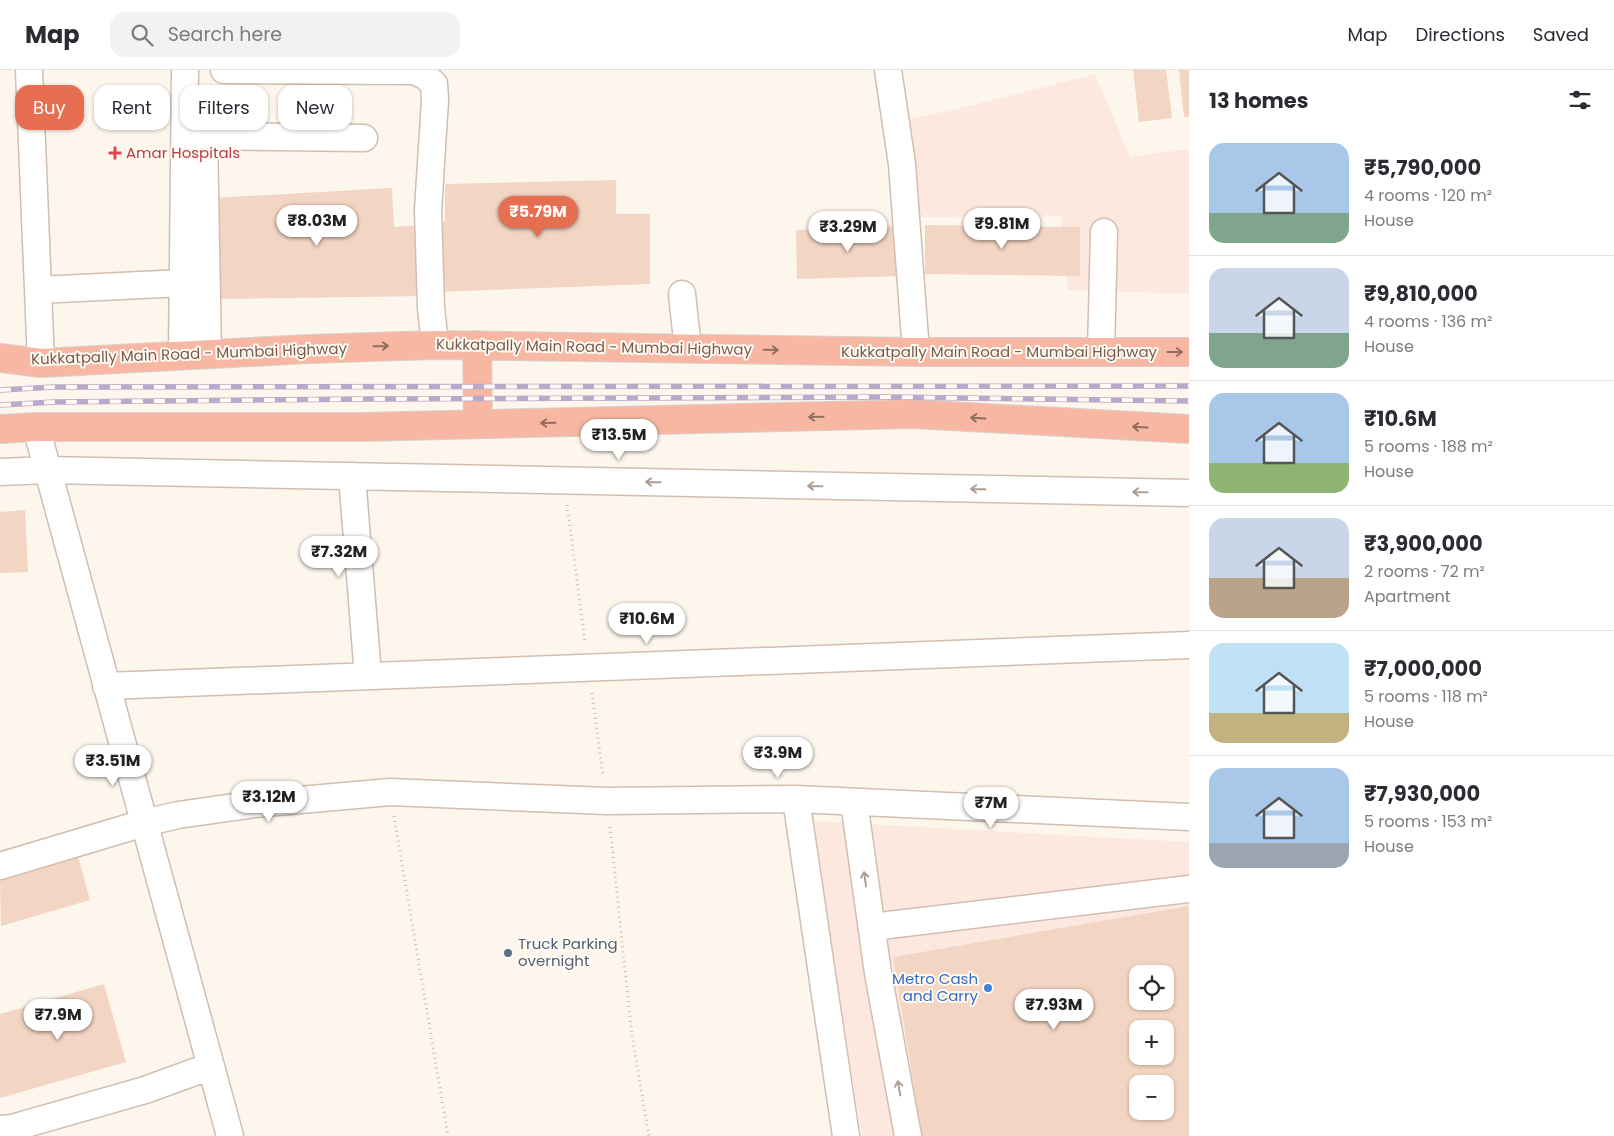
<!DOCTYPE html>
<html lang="en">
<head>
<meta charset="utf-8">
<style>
	:root { --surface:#fff; --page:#f2f2f3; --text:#2b2b33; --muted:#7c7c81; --line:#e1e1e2; --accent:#e76f51 }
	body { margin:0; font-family:Poppins,sans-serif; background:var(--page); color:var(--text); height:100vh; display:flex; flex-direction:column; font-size:19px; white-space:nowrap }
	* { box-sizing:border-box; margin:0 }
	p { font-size:16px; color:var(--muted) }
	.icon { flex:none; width:28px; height:28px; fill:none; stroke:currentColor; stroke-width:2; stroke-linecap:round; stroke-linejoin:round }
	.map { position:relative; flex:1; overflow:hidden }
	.sheet { display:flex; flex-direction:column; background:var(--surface); width:425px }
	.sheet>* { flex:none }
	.hud { position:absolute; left:15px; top:15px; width:475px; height:45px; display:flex; gap:10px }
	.controls { position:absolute; left:1129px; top:895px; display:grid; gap:10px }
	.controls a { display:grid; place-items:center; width:45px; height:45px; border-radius:10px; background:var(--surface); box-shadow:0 1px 4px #0004; font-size:25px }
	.price { position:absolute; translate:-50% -42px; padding:0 11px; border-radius:18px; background:#fff; color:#222; font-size:16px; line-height:32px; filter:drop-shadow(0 1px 2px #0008) }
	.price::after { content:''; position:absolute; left:50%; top:30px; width:15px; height:11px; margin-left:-8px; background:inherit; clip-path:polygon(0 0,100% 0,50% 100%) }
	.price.on { background:var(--accent); color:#fff }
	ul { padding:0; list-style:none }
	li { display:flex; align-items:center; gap:15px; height:125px; padding:0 20px }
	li+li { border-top:1px solid var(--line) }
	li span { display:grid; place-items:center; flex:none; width:140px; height:100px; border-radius:15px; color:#555 }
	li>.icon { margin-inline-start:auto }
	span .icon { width:60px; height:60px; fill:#fffc; stroke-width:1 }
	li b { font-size:21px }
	h2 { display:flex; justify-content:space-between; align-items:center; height:60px; padding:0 20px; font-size:21px }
	.pill { padding:0 18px; border-radius:15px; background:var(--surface); box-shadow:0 1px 4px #0004; font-size:18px; line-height:45px }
	.pill.on { background:var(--accent); color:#fff }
	header { display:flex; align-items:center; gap:30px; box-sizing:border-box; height:70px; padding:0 25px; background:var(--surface); border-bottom:1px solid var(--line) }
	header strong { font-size:24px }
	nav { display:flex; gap:28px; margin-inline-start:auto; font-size:18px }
	.search { width:350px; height:45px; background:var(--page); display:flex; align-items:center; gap:12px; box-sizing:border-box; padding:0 18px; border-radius:15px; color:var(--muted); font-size:19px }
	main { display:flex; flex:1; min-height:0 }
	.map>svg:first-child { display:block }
	.commercial { fill:#fde8e0; fill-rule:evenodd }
	.building { fill:#f3d5c3; fill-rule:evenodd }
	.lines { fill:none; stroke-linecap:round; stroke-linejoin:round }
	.minor-casing { stroke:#d1beb0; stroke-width:29 }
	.highway-casing { stroke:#dad1cd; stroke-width:30 }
	.path { stroke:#d9b8a5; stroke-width:3; stroke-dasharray:1 4; stroke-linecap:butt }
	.minor { stroke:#fff; stroke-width:26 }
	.highway { stroke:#f7b7a3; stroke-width:28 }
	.rail-casing { stroke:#b9a8c9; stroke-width:5.5 }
	.rail { stroke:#fffaf3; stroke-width:4; stroke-dasharray:11; stroke-linecap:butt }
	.oneway { stroke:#936e5e }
	.oneway2 { stroke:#af9d94 }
	.health-dot { fill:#e0444e; stroke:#fffaf3; stroke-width:2 }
	.service-dot { fill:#5c6f8a; stroke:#fffaf3; stroke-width:2 }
	.shop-dot { fill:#3f7fe0; stroke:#fffaf3; stroke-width:2 }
	.labels { text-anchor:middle; stroke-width:4; stroke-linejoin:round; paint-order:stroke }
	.health-label { font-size:15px; fill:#be3a42; stroke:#fffaf3; text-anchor:start }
	.street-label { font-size:15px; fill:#7a5c4d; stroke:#fffaf3 }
	.service-label { font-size:15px; fill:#4e5e75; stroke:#fffaf3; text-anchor:start }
	.shop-label { font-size:15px; fill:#366cbe; stroke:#fffaf3; text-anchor:end }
</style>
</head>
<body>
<header>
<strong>Map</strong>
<div class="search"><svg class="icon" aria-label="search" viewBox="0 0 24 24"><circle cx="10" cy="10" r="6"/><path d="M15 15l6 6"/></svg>Search here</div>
<nav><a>Map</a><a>Directions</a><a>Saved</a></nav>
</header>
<main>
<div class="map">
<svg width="1189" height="1066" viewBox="0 0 1189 1066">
	<rect width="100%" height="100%" fill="#fdf6ec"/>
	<path class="commercial" d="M1095 4 1130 87 1189 79V224L1068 220 1061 146 916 147 906 49 949 41Z
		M811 751 1189 772V1066H862ZM1138 904H1165V931H1138ZM1138 959H1165V986H1138ZM1138 1014H1165V1041H1138Z"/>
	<path class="building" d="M1133 0H1166L1172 48 1139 52Z
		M1179 0H1189V47H1184Z
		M616 110V144H650V214L433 222 432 153 445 152V114Z
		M392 118 394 157 425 155 427 226 217 229 213 128Z
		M925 155 1080 157V206L925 204Z
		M899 156 901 206 797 209 796 160Z
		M25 440 28 502 0 503V442Z
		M78 786 90 830 1 856 0 809Z
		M1189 836V1066H922L893 887ZM1138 904H1165V931H1138ZM1138 959H1165V986H1138ZM1138 1014H1165V1041H1138Z
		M104 914 126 992 0 1028V944Z"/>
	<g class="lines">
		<g class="minor-casing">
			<path id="minor" d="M29 0 41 293
				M224 0 414 1 425 6 434 14 435 30 428 140 431 238 435 275
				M888 0 902 94 916 282
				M38 220 183 213
				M682 224 688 279
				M1101 282 1104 162
				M208 283 204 66 364 68
				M182 285 185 0
				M36 357 230 1066
				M0 402 47 400 1189 423
				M352 406 368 606
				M106 616 1189 575
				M796 729 1189 747
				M854 732 878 903 908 1066
				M0 796 144 753 178 745 255 734 390 722 607 731 796 729 846 1066
				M872 857 1189 819
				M0 1059 12 1058 145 1020 211 996"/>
		</g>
		<g class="highway-casing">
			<path id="highway" d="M477 275 478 354
				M0 288 41 293 309 279 435 275 916 282H1189
				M0 359 36 357H362L913 344 1189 359"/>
		</g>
		<path class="path" d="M567 435 585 572
			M592 623 603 706
			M394 746 448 1066
			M610 757 632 966 649 1066"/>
		<use href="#minor" class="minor"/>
		<use href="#highway" class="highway"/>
		<g class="rail-casing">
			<path id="rail" d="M0 320 54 317 1189 316
				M0 335 55 332 372 329 887 327 1189 331"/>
		</g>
		<use href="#rail" class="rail"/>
	</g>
	<defs><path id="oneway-shaft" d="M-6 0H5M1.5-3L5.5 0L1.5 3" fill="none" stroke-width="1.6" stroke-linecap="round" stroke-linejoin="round" transform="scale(1.25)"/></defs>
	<g class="oneway">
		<use href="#oneway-shaft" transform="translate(381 276) rotate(-1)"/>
		<use href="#oneway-shaft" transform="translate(771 280) rotate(1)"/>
		<use href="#oneway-shaft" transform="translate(1175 282)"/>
		<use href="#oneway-shaft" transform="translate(816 347) rotate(179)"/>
		<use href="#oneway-shaft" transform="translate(978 348) rotate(-177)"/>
		<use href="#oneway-shaft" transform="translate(548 353) rotate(179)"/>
		<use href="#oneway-shaft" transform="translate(1140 357) rotate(-177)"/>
	</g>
	<g class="oneway2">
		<use href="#oneway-shaft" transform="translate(653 412) rotate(-179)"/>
		<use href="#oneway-shaft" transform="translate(815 416) rotate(-179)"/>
		<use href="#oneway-shaft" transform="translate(978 419) rotate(-179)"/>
		<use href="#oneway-shaft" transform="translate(1140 422) rotate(-179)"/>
		<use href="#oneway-shaft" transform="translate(865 809) rotate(-98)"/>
		<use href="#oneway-shaft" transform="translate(899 1018) rotate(-100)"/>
	</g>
	<path class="health-dot" d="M112.5 75.5h5v5h5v5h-5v5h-5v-5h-5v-5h5z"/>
	<circle class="service-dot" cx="508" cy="883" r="5"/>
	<circle class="shop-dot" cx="988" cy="918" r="5"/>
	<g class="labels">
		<g class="health-label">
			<text x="126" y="88">Amar Hospitals</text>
		</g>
		<g class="street-label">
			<text transform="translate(594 277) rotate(1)" y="5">Kukkatpally Main Road - Mumbai Highway</text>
			<text x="999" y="287">Kukkatpally Main Road - Mumbai Highway</text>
			<text transform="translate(189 284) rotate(-2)" y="5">Kukkatpally Main Road - Mumbai Highway</text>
		</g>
		<g class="service-label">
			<text x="518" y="879">Truck Parking<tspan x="518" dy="17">overnight</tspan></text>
		</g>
		<g class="shop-label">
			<text x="978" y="914">Metro Cash<tspan x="978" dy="17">and Carry</tspan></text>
		</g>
	</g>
</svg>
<div class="controls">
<a><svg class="icon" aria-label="locate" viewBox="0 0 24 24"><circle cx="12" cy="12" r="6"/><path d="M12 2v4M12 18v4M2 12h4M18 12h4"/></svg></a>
<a>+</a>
<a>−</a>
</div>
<b class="price on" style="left:538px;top:168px">₹5.79M</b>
<b class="price" style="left:317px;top:177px">₹8.03M</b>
<b class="price" style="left:1002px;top:180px">₹9.81M</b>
<b class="price" style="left:848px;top:183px">₹3.29M</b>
<b class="price" style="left:619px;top:391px">₹13.5M</b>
<b class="price" style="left:339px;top:508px">₹7.32M</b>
<b class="price" style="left:647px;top:575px">₹10.6M</b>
<b class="price" style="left:778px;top:709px">₹3.9M</b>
<b class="price" style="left:113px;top:717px">₹3.51M</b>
<b class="price" style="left:269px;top:753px">₹3.12M</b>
<b class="price" style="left:991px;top:759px">₹7M</b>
<b class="price" style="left:1054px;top:961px">₹7.93M</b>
<b class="price" style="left:58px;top:971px">₹7.9M</b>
<div class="hud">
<a class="pill on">Buy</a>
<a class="pill">Rent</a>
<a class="pill">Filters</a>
<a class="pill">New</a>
</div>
</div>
<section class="sheet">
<h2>13 homes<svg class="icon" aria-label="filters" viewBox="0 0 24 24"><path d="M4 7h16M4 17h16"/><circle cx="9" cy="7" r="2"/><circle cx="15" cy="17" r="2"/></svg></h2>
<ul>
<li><span style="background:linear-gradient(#a9c7e8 70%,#7fa58c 0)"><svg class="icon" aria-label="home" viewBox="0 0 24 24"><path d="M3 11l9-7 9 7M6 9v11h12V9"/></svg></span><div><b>₹5,790,000</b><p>4 rooms · 120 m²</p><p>House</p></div></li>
<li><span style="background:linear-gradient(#c9d6e8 65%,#7fa58c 0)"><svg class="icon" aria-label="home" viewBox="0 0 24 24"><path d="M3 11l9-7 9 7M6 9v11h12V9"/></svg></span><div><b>₹9,810,000</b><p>4 rooms · 136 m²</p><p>House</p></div></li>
<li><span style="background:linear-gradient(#a9c7e8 70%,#8fb573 0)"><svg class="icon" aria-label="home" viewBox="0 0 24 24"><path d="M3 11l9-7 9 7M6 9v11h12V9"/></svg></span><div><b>₹10.6M</b><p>5 rooms · 188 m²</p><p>House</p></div></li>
<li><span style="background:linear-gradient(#c9d6e8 60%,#b9a48a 0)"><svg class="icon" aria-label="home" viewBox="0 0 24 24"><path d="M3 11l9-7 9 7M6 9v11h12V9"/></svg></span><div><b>₹3,900,000</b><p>2 rooms · 72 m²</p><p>Apartment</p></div></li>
<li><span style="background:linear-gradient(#bfe0f5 70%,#c2b280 0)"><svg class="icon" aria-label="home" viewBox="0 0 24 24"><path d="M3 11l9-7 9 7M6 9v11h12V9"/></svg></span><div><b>₹7,000,000</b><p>5 rooms · 118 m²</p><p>House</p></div></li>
<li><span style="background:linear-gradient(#a9c7e8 75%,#9aa5b1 0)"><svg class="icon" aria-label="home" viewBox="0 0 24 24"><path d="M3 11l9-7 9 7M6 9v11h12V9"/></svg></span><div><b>₹7,930,000</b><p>5 rooms · 153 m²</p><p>House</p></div></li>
</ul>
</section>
</main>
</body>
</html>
